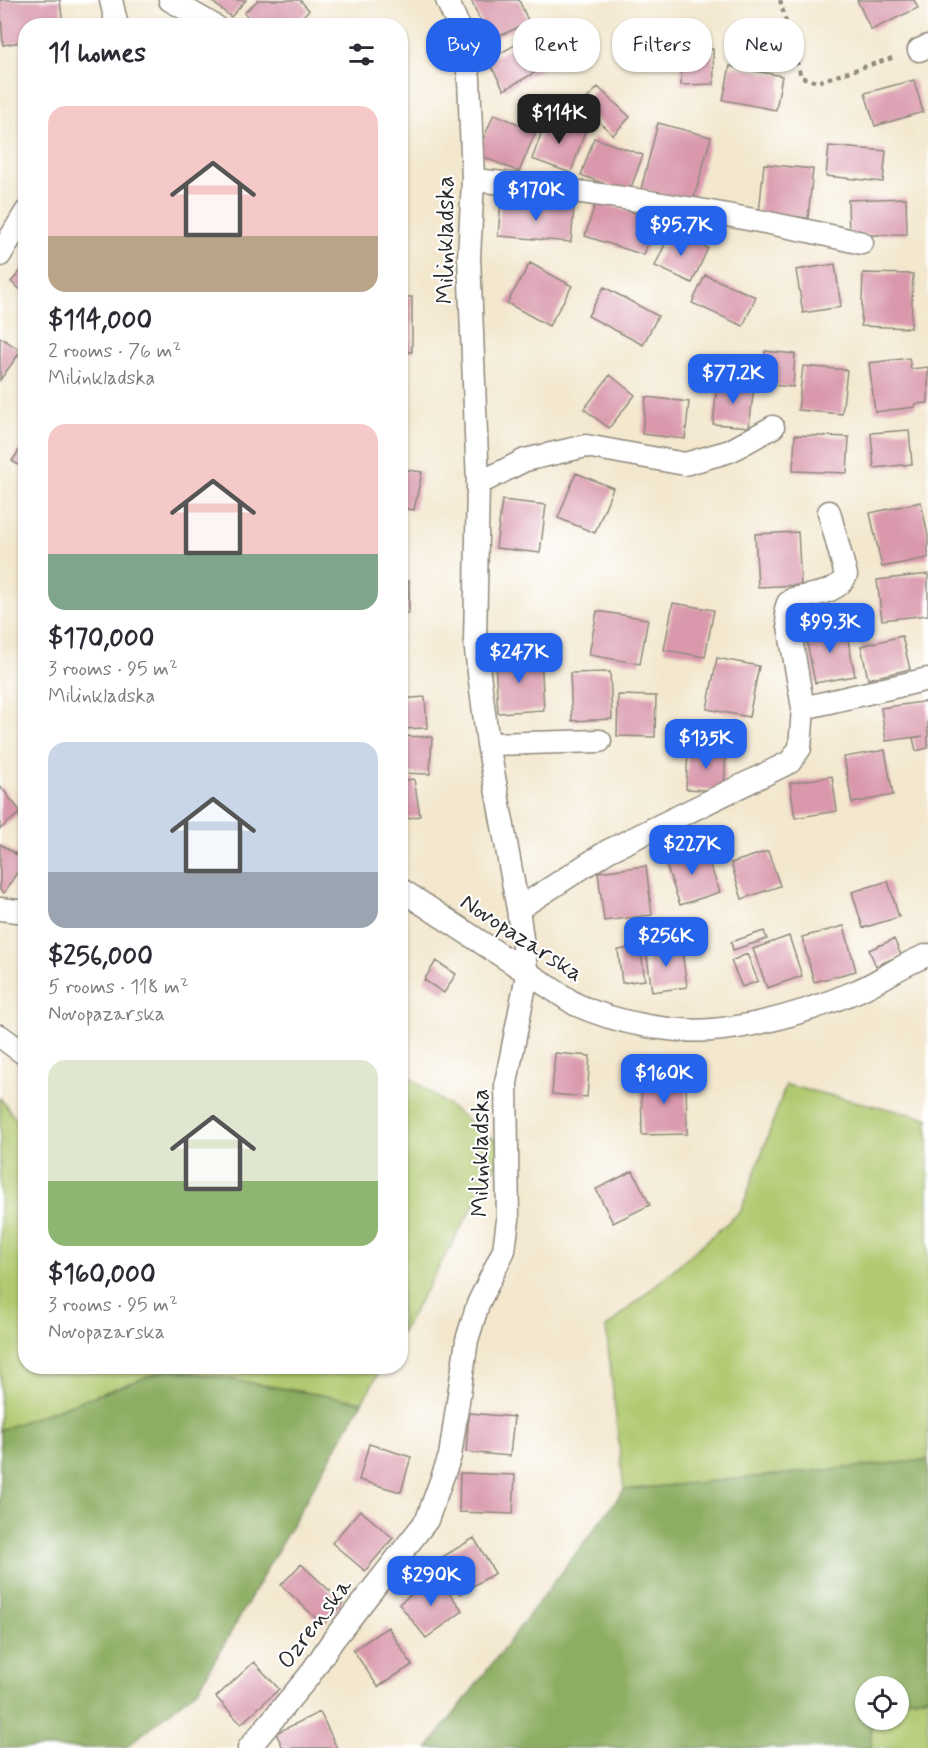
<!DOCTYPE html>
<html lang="en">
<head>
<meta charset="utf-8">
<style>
	:root { --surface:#fff; --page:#f2f2f3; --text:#2b2b33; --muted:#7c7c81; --accent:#2563eb }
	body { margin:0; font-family:Mynerve,sans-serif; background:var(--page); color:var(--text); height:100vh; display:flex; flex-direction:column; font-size:22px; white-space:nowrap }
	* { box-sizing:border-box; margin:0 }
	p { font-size:20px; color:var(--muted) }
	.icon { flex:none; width:33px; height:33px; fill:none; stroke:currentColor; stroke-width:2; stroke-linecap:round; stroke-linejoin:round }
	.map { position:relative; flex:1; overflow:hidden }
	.panel { position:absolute; left:18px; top:18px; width:390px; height:1356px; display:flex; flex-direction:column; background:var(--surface); border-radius:24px; box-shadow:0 2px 4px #0004 }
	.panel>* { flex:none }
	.top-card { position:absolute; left:426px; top:18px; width:411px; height:54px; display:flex; gap:12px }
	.buttons { position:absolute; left:855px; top:1676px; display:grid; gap:12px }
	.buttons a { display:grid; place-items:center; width:54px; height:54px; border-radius:50%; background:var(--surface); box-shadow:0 2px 4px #0004; font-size:30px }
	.price { position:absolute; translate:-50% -51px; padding:0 14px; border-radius:12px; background:var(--accent); color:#fff; font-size:20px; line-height:39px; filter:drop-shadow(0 2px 3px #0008) }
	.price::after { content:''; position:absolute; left:50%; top:36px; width:18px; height:14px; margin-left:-9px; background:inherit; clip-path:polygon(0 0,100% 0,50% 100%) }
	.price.current { background:#222; color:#fff }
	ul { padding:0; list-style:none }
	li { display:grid; align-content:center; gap:12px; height:318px; padding:0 30px }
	li span { display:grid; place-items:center; height:186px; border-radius:18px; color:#555 }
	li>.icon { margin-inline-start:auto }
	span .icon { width:108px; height:108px; fill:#fffc; stroke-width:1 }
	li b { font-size:26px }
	h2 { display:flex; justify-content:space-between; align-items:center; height:72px; padding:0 30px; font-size:26px }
	.pill { padding:0 21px; border-radius:24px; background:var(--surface); box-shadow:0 2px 4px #0004; font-size:21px; line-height:54px }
	.pill.current { background:var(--accent); color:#fff }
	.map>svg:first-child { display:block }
	.green { fill:#b1c96f; stroke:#6e7a4d; stroke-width:1.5 }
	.forest { fill:#8cad62; stroke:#5c6c46; stroke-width:1.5 }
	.building { fill:#d998ac }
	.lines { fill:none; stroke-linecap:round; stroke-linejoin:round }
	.street-casing { stroke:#8f897c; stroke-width:25 }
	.path { stroke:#8f897c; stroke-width:4; stroke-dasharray:4.5 4.5; stroke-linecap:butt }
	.street { stroke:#fff; stroke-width:22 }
	.labels { text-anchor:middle; stroke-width:4.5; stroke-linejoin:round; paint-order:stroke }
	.street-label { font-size:24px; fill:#2b2b2b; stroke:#fff }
</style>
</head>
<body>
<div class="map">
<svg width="928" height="1748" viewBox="0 0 928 1748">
	<rect width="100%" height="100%" fill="#fff"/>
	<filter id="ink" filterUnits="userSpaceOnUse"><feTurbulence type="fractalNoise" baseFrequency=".0167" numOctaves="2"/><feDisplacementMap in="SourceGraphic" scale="12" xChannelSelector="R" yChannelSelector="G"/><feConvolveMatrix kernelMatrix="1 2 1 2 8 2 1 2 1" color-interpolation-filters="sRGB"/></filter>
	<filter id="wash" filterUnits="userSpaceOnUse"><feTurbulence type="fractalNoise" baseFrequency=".008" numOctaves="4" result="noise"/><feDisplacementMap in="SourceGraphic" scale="24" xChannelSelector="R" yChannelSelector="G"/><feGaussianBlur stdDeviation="1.35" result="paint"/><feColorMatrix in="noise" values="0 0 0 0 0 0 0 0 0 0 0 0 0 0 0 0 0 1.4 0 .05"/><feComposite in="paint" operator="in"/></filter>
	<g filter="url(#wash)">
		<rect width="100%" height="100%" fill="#f3e7ce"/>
		<path class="green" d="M401 1071 506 1148 401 1334Z
			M786 1085 928 1118V1460L624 1490 606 1328 741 1211Z
			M0 1098 25 1131 26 1366 382 1367 362 1402 169 1369 0 1430Z
			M928 1696V1748H871V1719H898L899 1700Z"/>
		<path class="forest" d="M169 1369 362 1402 199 1688 125 1748H0V1430Z
			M928 1460V1696L899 1700 898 1686H866V1719H871V1748H428L624 1490Z"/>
		<g id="blocks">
			<path class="building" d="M0 0H60L63 26H26V41L3 45Z
				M210 0H246L231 17Z
				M258 0H300L309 10 293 26H256L244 13Z
				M471 0H519L529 23 489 40Z
				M857 0H914L918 8 871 30Z
				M531 36 548 65 504 90 488 60Z
				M713 49 714 84 681 85 680 50Z
				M730 66 782 76 776 110 723 100Z
				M914 80 923 112 875 126 865 93Z
				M598 87 630 117 613 135 581 105Z
				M494 114 536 131 519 172 477 154Z
				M547 118 585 131 571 173 532 159Z
				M658 123 711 137 693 202 641 189Z
				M594 138 643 155 629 193 581 175Z
				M829 146 886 151 883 182 826 176Z
				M764 164 813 169 808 218 759 213Z
				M906 198 907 234 849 236 848 200Z
				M501 201 574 207 571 242 498 236Z
				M596 201 655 219 644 255 585 236Z
				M671 231 708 248 692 283 655 266Z
				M530 263 572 286 549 326 507 303Z
				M835 264 841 307 803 313 796 270Z
				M26 265V294L11 282Z
				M863 273 913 274 911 328 861 326Z
				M705 275 756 297 743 326 692 303Z
				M604 287 658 316 643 345 588 316Z
				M400 297H412V352H400Z
				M0 337 21 351 0 380Z
				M765 351 795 354 793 387 762 384Z
				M909 358 911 369 928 367V403L915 404V407L875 412 869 363Z
				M803 366 847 370 842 414 798 410Z
				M610 375 635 395 609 428 584 409Z
				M717 384 754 387 749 427 713 424Z
				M646 397 689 402 685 439 642 434Z
				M909 430 912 464 874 468 871 433Z
				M795 435 849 437 847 473 793 471Z
				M26 440V470L12 461Z
				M400 469 422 472 414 510 400 508Z
				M576 473 613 488 595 533 558 518Z
				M502 500 546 505 540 553 496 548Z
				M921 502 928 536V558L882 567 870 513Z
				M798 532 801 585 758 587 755 534Z
				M928 574V615L882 620 877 580Z
				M400 581H409V613H400Z
				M673 603 714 610 705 657 664 650Z
				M597 611 648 619 640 664 589 655Z
				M845 625 855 676 815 683 805 632Z
				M902 636 910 669 868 679 861 646Z
				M541 656 544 710 498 713 495 658Z
				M717 658 759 666 749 717 707 709Z
				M610 672 612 719 572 721 570 673Z
				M618 695 656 696 655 737 617 736Z
				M425 697 427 728 400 729V699Z
				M928 701V748L916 751 913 738 923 736 886 741 881 708Z
				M400 736 432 737 430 774 400 773Z
				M688 750 726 752 724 791 686 789Z
				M885 750 893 795 852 803 844 757Z
				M832 776 837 811 795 818 790 783Z
				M414 779 420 816 400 820V781Z
				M0 786 21 812 0 829Z
				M0 844 25 860 4 893 0 890Z
				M703 846 720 892 680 905 664 859Z
				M768 851 780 886 742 899 731 863Z
				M646 866 652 915 604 921 598 872Z
				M888 881 899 917 863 928 852 892Z
				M844 926 856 971 814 982 802 937Z
				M764 931 767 939 733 950 731 942Z
				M789 936 802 976 767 988 753 949Z
				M894 939 901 955 876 966 869 950Z
				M681 944 687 987 652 992 646 949Z
				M640 946 645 980 622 983 618 950Z
				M747 954 758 981 742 987 731 961Z
				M436 961 456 974 444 993 424 980Z
				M555 1053 590 1056 587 1097 552 1094Z
				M686 1075 687 1134 642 1135 641 1076Z
				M633 1171 650 1205 613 1223 596 1189Z
				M469 1413 514 1417 510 1456 466 1452Z
				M369 1444 411 1457 401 1492 359 1480Z
				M460 1473 515 1475 513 1514 459 1512Z
				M360 1510 393 1538 365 1571 332 1543Z
				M474 1538 495 1573 460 1594 439 1559Z
				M301 1564 343 1603 323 1625 281 1585Z
				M436 1576 463 1611 426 1638 399 1604Z
				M388 1627 412 1665 378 1687 353 1650Z
				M254 1662 279 1689 241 1724 216 1697Z
				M320 1712 337 1748H283L276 1733Z"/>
		</g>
	</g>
	<g filter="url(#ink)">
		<use href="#blocks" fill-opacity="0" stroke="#8f897c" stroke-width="1.5"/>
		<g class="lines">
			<g class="street-casing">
				<path id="street" d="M111 0 117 26
					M170 0 215 26
					M919 50 928 46
					M473 180C603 192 734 213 862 243
					M0 255 26 212
					M478 484 525 460 586 446 685 464 730 451 773 427
					M803 708 786 609 788 603 793 599C813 594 838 594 846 575L829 512
					M488 744 600 741
					M400 889 575 1004C615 1023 678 1035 722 1029 766 1024 814 1009 855 992 880 982 902 964 928 955
					M0 909 26 912
					M518 909 608 851 790 762 800 748 803 708 928 679
					M0 1036 26 1055
					M249 1748 309 1676 333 1640 427 1520 450 1456 467 1340 478 1304 504 1250 508 1220 506 1083 527 975 518 909 488 744 475 642 478 484 469 257 473 180 469 79 465 50 457 23 447 0"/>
			</g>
			<path class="path" d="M780 0 801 77 817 82 895 57"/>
			<use href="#street" class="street"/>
		</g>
	</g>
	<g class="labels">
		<g class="street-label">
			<text transform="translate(445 240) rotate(-90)" y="8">Milinkladska</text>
			<text transform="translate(522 937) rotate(33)" y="8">Novopazarska</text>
			<text transform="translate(480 1153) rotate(-90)" y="8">Milinkladska</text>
			<text transform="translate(314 1623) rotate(-53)" y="8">Ozrenska</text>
		</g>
	</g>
</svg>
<div class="buttons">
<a><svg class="icon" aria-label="locate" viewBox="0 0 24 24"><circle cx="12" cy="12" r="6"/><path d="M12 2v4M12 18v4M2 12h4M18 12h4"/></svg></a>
</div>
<b class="price current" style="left:559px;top:145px">$114K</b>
<b class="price" style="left:536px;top:222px">$170K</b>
<b class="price" style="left:681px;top:257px">$95.7K</b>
<b class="price" style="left:733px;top:405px">$77.2K</b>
<b class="price" style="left:830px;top:654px">$99.3K</b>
<b class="price" style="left:519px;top:684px">$247K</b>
<b class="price" style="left:706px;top:770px">$135K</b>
<b class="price" style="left:692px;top:876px">$227K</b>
<b class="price" style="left:666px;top:968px">$256K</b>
<b class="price" style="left:664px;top:1105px">$160K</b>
<b class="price" style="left:431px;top:1607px">$290K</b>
<div class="top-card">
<a class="pill current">Buy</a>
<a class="pill">Rent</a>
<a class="pill">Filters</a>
<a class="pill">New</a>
</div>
<section class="panel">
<h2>11 homes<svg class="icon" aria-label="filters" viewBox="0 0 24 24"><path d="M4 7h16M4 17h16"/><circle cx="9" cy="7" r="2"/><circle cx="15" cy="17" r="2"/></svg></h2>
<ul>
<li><span style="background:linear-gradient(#f6c9c9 70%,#b9a48a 0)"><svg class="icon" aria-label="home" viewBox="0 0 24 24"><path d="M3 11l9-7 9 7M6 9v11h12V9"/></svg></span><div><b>$114,000</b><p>2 rooms · 76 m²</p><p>Milinkladska</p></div></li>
<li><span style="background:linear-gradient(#f6c9c9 70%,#7fa58c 0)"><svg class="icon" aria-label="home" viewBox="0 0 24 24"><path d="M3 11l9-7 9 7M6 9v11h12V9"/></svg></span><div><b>$170,000</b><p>3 rooms · 95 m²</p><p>Milinkladska</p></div></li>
<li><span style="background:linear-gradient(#c9d6e8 70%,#9aa5b1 0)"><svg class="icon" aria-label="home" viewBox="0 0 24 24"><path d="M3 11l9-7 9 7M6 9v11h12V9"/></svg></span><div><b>$256,000</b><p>5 rooms · 118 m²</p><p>Novopazarska</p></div></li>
<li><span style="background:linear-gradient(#dfe7d0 65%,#8fb573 0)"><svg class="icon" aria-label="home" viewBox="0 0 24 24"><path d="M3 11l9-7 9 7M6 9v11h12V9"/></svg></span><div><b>$160,000</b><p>3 rooms · 95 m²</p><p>Novopazarska</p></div></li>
</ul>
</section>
</div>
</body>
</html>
